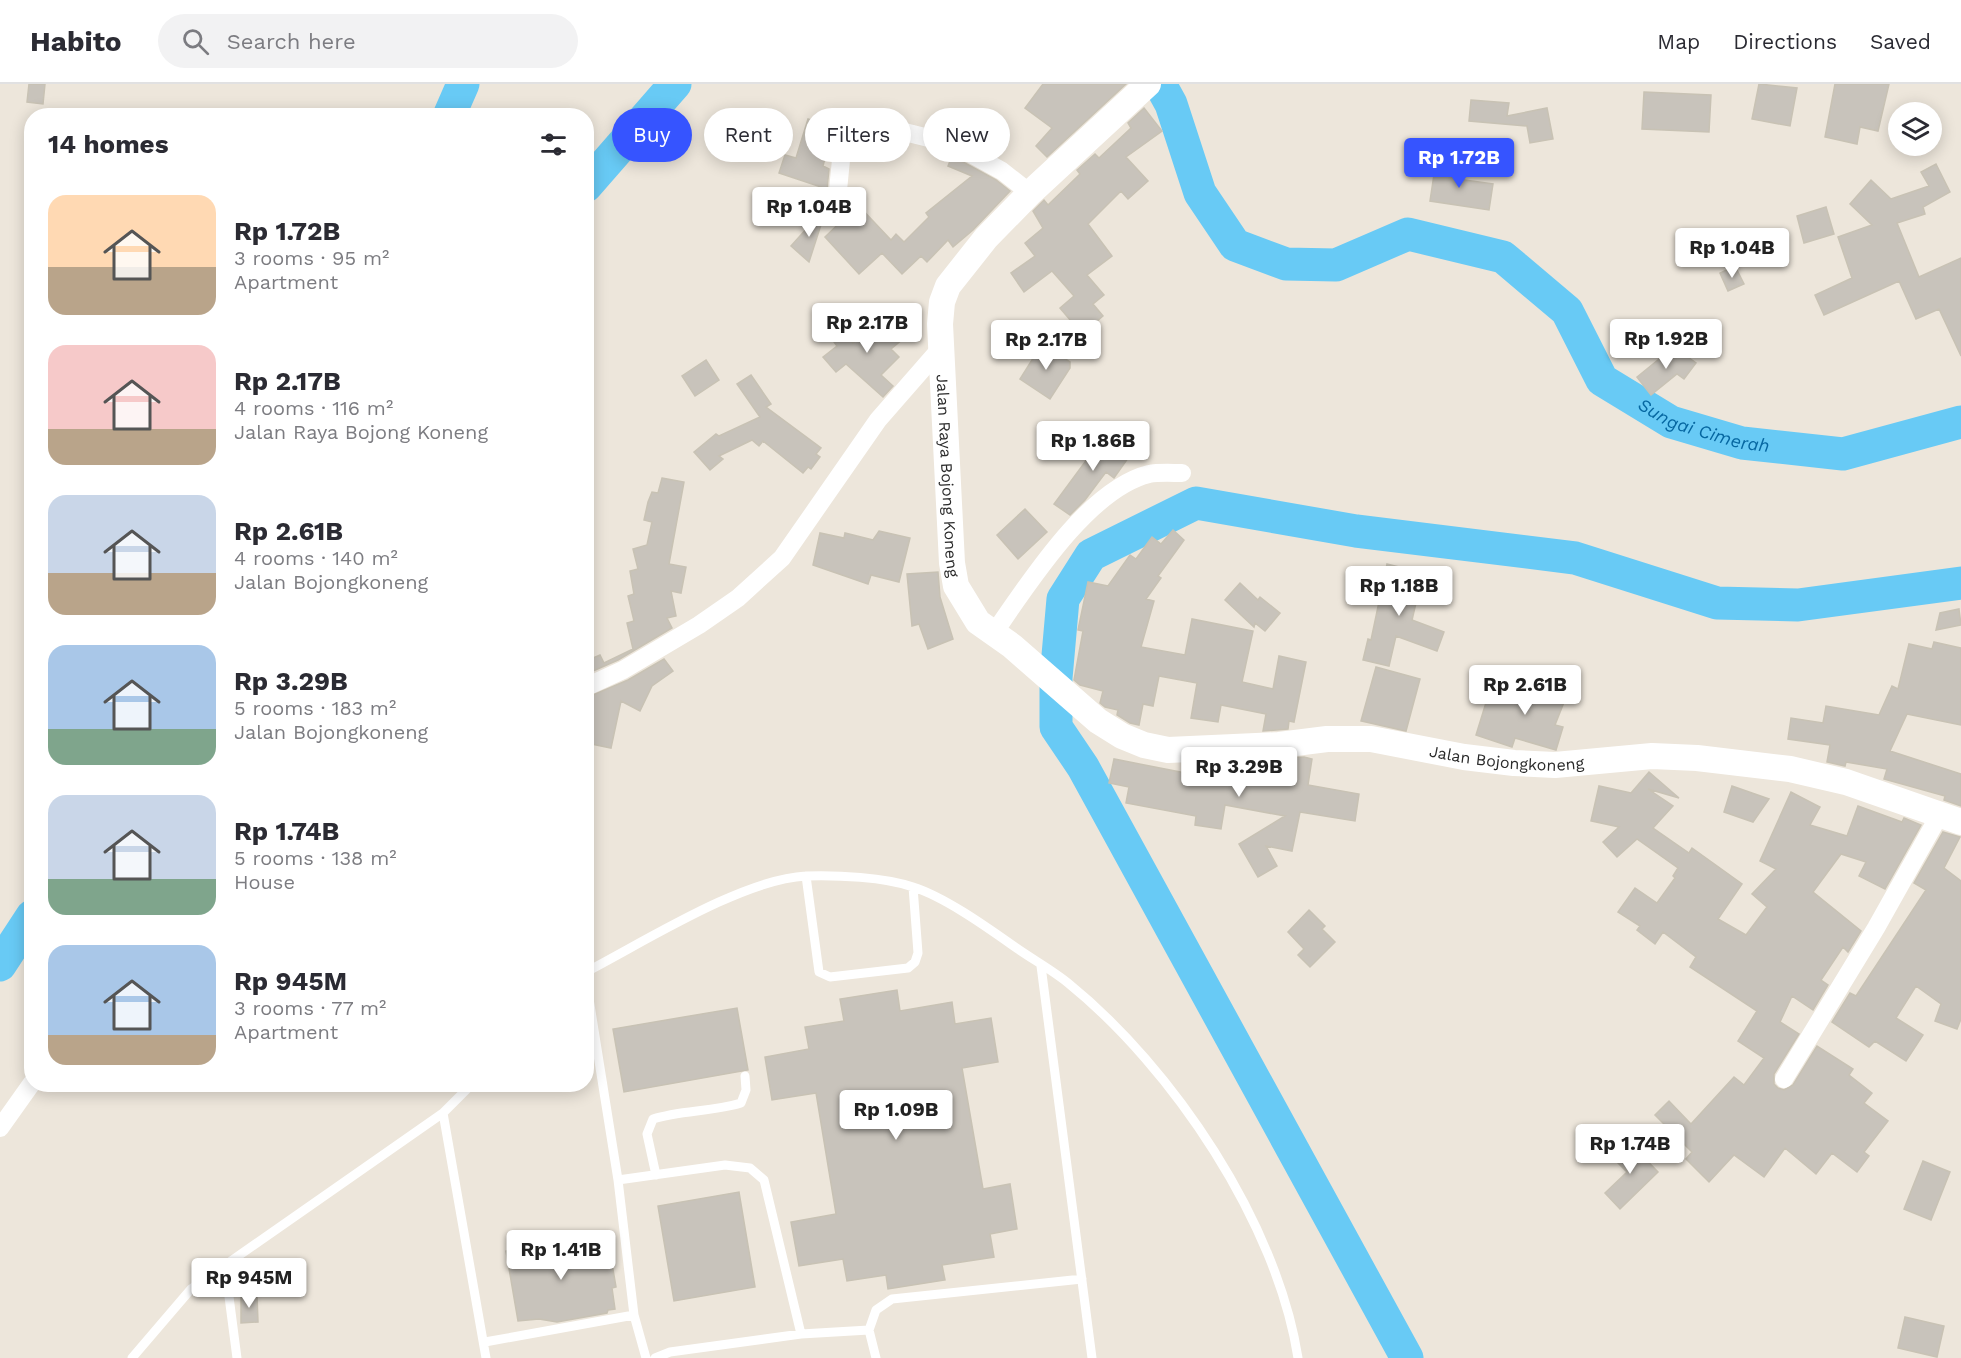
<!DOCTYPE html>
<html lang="en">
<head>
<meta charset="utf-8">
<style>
	:root { --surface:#fff; --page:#f2f2f3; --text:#2b2b33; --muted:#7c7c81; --line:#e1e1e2; --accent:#3654ff }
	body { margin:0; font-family:"Work Sans",sans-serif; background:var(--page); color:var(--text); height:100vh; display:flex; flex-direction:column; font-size:22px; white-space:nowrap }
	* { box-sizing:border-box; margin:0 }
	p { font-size:20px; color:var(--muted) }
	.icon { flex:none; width:33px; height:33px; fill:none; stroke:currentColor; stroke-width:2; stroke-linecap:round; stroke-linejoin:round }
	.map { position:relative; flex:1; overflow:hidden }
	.sheet { position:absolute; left:24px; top:24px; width:570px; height:984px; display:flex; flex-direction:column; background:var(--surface); border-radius:24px; box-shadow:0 3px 15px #0003 }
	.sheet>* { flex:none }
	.guide { position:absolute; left:612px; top:24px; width:570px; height:54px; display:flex; gap:12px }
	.controls { position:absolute; left:1888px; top:18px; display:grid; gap:12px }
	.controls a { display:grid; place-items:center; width:54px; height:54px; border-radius:50%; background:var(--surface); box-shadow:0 3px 15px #0003; font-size:30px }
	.price { position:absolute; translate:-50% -51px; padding:0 14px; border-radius:6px; background:#fff; color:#222; font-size:20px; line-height:39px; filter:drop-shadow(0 2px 3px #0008) }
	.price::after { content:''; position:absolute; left:50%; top:36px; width:18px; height:14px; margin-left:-9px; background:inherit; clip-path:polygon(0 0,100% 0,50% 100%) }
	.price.current { background:var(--accent); color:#fff }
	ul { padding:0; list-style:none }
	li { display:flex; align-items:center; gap:18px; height:150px; padding:0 24px }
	li span { display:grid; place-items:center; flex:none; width:168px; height:120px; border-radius:18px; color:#555 }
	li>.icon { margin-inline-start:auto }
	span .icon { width:72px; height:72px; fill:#fffc; stroke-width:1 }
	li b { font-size:26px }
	h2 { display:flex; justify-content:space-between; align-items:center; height:72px; padding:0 24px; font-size:26px }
	.pill { padding:0 21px; border-radius:27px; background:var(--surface); box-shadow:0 3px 15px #0003; font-size:21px; line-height:54px }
	.pill.current { background:var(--accent); color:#fff }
	header { display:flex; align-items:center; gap:36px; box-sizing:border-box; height:84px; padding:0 30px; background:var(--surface); border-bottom:2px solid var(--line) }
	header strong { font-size:28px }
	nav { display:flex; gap:33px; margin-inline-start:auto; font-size:21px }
	.search { width:420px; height:54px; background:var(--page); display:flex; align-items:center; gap:15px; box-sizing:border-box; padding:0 21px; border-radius:33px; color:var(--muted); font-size:22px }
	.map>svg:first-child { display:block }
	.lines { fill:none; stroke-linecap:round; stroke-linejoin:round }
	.river { stroke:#68caf5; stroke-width:33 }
	.building { fill:#c8c3bb; stroke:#c8c2b4; stroke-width:1.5 }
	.service { stroke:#fff; stroke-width:9 }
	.minor { stroke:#fff; stroke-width:18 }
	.secondary { stroke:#fff; stroke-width:26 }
	.labels { text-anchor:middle; stroke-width:5; stroke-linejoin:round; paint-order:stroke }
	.street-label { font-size:16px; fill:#2a2a2a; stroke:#fff }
	.water-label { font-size:18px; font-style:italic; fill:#0667a1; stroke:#fff }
</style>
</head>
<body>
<header>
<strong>Habito</strong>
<div class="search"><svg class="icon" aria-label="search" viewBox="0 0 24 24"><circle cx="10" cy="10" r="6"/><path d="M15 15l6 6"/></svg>Search here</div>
<nav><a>Map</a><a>Directions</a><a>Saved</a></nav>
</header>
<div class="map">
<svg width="1961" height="1274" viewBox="0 0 1961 1274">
	<rect width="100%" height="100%" fill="#ede6db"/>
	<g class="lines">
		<g class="river">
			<path id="s1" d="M1160 0 1171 20 1200 109 1235 161 1286 180 1336 181 1408 150 1503 173 1567 227 1602 296 1671 338 1742 359 1843 370 1961 338"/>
			<path d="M449 32 463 0"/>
			<path d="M586 102 675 0"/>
			<path d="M0 881 32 832"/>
			<path d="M1407 1274 1083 683 1056 643V594L1063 515 1091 471 1196 419 1356 447 1575 474 1717 519 1798 521 1961 499"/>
		</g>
	</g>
	<path class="building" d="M29 0H45L43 20 27 18Z
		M1043 0H1126L1047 73 1036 62 1052 44 1025 24Z
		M1759 0 1797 4 1790 42 1752 35Z
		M1835 0H1889L1878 47 1860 43 1857 60 1825 53Z
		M1644 8 1711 11 1709 48 1642 45Z
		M1471 16 1509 19 1507 32 1547 24 1553 55 1530 59 1527 42 1469 37Z
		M1144 24 1162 47 1126 73 1148 97 1128 115 1121 107 1088 140 1112 172 1087 191 1104 211 1093 220 1103 232 1082 250 1060 224 1074 212 1052 187 1024 208 1011 189 1035 172 1025 159 1043 144 1033 127 1044 116 1048 121 1080 90 1077 86 1095 70 1099 74 1131 44 1128 39Z
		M808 35 833 43 823 82 829 85 827 105 779 89 785 71 796 74Z
		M952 72 996 96 1010 107 973 146 953 163 948 156 927 178 921 172 902 190 882 169 859 190 825 153 858 121 891 156 896 150 904 158 929 133 926 129 972 92 948 82Z
		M1436 77 1459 80 1457 95 1493 100 1489 126 1430 117Z
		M1936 80 1950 108 1923 123 1925 130 1897 139 1919 193 1961 174V272L1939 225 1916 235 1899 197 1824 231 1815 211 1852 194 1838 153 1872 141 1850 120 1871 96 1891 115 1929 102 1921 88Z
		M827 122 809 178 791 162Z
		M1826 123 1834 150 1804 159 1797 132Z
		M1735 182 1744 200 1728 207 1720 189Z
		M878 232 903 255 891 265 899 273 881 291 893 302 883 313 846 280 836 288 823 273 837 262 831 254 842 245 853 259Z
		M1042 260 1070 278V284L1050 315 1020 295Z
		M1671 261 1696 279 1684 295 1677 290 1651 311 1637 293 1664 271Z
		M706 276 719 296 695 312 682 292Z
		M751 291 771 320 766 323 821 364 816 370 820 373 811 385 808 383 803 389 763 357 759 362 752 356 719 372 723 375 710 386 694 368 716 350 719 352 760 333 737 300Z
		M1101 347 1131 370 1114 394 1106 388 1085 416 1070 431 1054 420 1088 374 1084 371Z
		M662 394 684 398 669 480 686 483 681 509 671 507 676 532 667 534 672 544 618 576 586 590V577L600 571 604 579 633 565 627 539 634 537 628 512 634 510 630 487 638 485 633 465 647 461 652 438 644 436 648 418 652 408 658 409Z
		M1025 425 1047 448 1018 475 997 451Z
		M1173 446 1184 456 1158 492 1161 494 1146 515 1154 517 1141 563 1185 571 1192 535 1253 547 1242 598 1273 605 1279 572 1306 578 1294 638 1289 637 1288 645 1263 647 1266 630 1221 621 1218 638 1191 634 1197 599 1159 592 1153 622 1143 620 1139 641 1130 639 1117 631 1118 626 1105 623 1100 619 1103 607 1080 601 1074 596 1083 547 1078 546 1088 498 1108 502 1130 471 1136 475 1152 453 1161 460Z
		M879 447 910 454 899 498 871 491 868 500 813 481 820 449 844 454 845 449 873 456Z
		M1387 480 1423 489 1412 536 1444 548 1437 567 1396 552 1389 582 1363 576 1368 555 1371 556Z
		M938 488 940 513 953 555 928 565 919 540 912 542 907 490Z
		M1240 499 1258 516 1260 513 1280 529 1265 547 1255 539 1254 543 1225 516Z
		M1959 525 1961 541 1936 546 1940 529Z
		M1934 558 1961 564V641L1907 630 1890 667 1961 690V722L1944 716 1945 712 1884 695 1887 685 1846 678 1845 682 1827 678 1830 661 1788 655 1791 634 1823 639 1826 622 1879 631 1892 602 1898 605 1909 560 1932 565Z
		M664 575 673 587 652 602 640 627 621 617 611 664 586 659V614L628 596Z
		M1376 583 1420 595 1406 647 1361 637Z
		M1533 591 1568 608 1555 641 1563 643 1556 666 1515 654 1512 663 1476 651 1489 609 1520 618Z
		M1304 673 1312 675 1308 701 1359 710 1355 737 1300 728 1292 767 1266 762 1277 782 1258 793 1239 760 1285 732 1225 721 1221 745 1195 741 1196 732 1126 719 1129 703 1109 699 1114 675 1206 693 1208 679 1248 685 1249 677Z
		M1649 688 1679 714 1648 705 1673 722 1653 744 1689 769 1692 764 1742 800 1718 835 1746 851 1767 823 1752 810 1776 785 1760 777 1791 708 1820 723 1810 741 1847 752 1858 722 1902 738 1904 734 1921 741 1885 805 1859 792 1866 778 1841 770 1813 808 1861 847 1848 868 1843 863 1821 896 1828 901 1813 926 1792 912 1780 938 1799 950 1774 990V1000L1778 1004 1784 1006 1793 1001 1817 962 1853 985 1849 991 1872 1009 1864 1019 1888 1037 1864 1068 1869 1072 1857 1088 1832 1069 1816 1090 1785 1064 1764 1093 1734 1071 1709 1098 1686 1075 1692 1068 1655 1031 1669 1017 1691 1040 1734 993 1744 1001 1764 974 1738 957 1757 927 1690 883 1696 873 1663 848 1655 860 1637 846 1640 842 1618 828 1635 804 1657 819 1675 794 1673 792 1678 784 1637 755 1617 773 1603 758 1619 743 1591 737 1599 702 1631 709Z
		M1732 702 1769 715 1753 738 1724 728Z
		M1943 748 1960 753 1944 784 1961 797V935L1957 945 1935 937 1941 920 1916 902 1896 934 1923 951 1906 977 1875 957 1869 963 1832 938 1850 909 1856 912 1926 806 1914 799Z
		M1309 826 1325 842 1322 845 1335 858 1310 883 1298 871 1304 865 1288 848Z
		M897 906 900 927 952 918 955 940 991 934 998 978 962 984 983 1105 1010 1100 1017 1145 990 1150 994 1173 942 1181 945 1196 888 1205 886 1191 847 1197 843 1175 799 1182 791 1138 836 1130 816 1009 772 1016 765 973 809 965 805 943 844 937 840 915Z
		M737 924 748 986 624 1008 613 945Z
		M1628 1057 1658 1088 1620 1125 1605 1109 1627 1088 1612 1073Z
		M1923 1077 1950 1088 1931 1136 1904 1125Z
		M739 1108 755 1203 674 1217 658 1122Z
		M578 1153 581 1167 609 1162 616 1203 612 1204 615 1225 608 1226 607 1229 557 1238 539 1235 518 1237 506 1167Z
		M241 1212H257L258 1238 241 1239Z
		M1905 1233 1944 1242 1937 1273 1898 1264Z"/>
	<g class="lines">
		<path class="service" d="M806 792 819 888 830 893 908 884 915 878 918 869 913 803
			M1041 882 1092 1274
			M586 888C644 858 743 795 806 792 837 791 884 793 913 803 945 813 988 844 1015 863 1032 875 1052 886 1068 899 1173 984 1277 1139 1298 1274
			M586 896 618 1096 634 1231 646 1274
			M443 1029 486 1274
			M656 1091 647 1050 653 1035C681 1026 712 1028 741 1019L746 1006 745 992
			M618 1096 725 1081 750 1084 764 1096 801 1250
			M225 1182 237 1274
			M869 1246 876 1226 892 1215 1082 1195
			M485 1258 634 1231
			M132 1274 191 1205 443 1029 472 1000
			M655 1274 670 1268 801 1250 869 1246 876 1274"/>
		<path class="minor" d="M838 106 844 46 847 39 852 35 953 60 1002 87 1030 109
			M994 549C1028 500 1088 405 1149 390 1159 388 1172 389 1182 389
			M586 603 623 586 699 541 738 514 782 474 878 336 940 265
			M1784 995 1876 844 1940 730
			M0 1044 32 999"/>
		<path class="secondary" id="s2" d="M1148 0 1030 109 986 154 948 202 942 218 940 240 952 479 956 502 978 538 1012 562 1098 637 1122 652 1144 661 1168 666 1279 661 1327 655H1371L1464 673 1514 679 1555 681 1652 672 1697 674 1790 685 1846 698 1961 738"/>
	</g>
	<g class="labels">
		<g class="street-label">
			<text dy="6" stroke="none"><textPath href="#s2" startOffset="476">Jalan Raya Bojong Koneng</textPath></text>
			<text dy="6" stroke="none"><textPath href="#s2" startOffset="1202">Jalan Bojongkoneng</textPath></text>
		</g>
		<g class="water-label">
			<text dy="6" stroke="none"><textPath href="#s1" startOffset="734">Sungai Cimerah</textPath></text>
		</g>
	</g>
</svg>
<div class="controls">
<a><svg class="icon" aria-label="layers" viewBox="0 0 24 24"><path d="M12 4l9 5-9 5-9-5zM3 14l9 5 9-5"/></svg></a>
</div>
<b class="price current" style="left:1459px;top:105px">Rp 1.72B</b>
<b class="price" style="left:809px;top:154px">Rp 1.04B</b>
<b class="price" style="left:1732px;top:195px">Rp 1.04B</b>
<b class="price" style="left:867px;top:270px">Rp 2.17B</b>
<b class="price" style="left:1666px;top:286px">Rp 1.92B</b>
<b class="price" style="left:1046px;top:287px">Rp 2.17B</b>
<b class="price" style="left:1093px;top:388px">Rp 1.86B</b>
<b class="price" style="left:1399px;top:533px">Rp 1.18B</b>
<b class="price" style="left:1525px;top:632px">Rp 2.61B</b>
<b class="price" style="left:1239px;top:714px">Rp 3.29B</b>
<b class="price" style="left:896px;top:1057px">Rp 1.09B</b>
<b class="price" style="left:1630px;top:1091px">Rp 1.74B</b>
<b class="price" style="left:561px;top:1197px">Rp 1.41B</b>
<b class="price" style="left:249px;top:1225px">Rp 945M</b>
<div class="guide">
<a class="pill current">Buy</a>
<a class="pill">Rent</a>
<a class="pill">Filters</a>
<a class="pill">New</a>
</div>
<section class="sheet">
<h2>14 homes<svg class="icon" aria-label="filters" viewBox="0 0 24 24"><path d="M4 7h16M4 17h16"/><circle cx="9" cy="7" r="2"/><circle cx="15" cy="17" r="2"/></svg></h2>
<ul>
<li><span style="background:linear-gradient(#ffd9b3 60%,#b9a48a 0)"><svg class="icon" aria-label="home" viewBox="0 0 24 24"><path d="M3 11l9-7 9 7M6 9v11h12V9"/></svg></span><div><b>Rp 1.72B</b><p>3 rooms · 95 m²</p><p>Apartment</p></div></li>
<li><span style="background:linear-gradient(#f6c9c9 70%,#b9a48a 0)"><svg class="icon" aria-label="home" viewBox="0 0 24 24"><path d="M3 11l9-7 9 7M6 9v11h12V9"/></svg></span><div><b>Rp 2.17B</b><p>4 rooms · 116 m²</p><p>Jalan Raya Bojong Koneng</p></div></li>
<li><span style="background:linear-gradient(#c9d6e8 65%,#b9a48a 0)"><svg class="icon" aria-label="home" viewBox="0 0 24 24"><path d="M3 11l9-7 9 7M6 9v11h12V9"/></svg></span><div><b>Rp 2.61B</b><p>4 rooms · 140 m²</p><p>Jalan Bojongkoneng</p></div></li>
<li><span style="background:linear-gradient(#a9c7e8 70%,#7fa58c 0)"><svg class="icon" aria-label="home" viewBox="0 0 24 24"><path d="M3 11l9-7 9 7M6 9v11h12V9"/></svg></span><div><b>Rp 3.29B</b><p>5 rooms · 183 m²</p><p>Jalan Bojongkoneng</p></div></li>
<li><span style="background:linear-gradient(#c9d6e8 70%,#7fa58c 0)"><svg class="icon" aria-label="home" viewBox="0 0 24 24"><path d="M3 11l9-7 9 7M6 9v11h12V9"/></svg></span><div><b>Rp 1.74B</b><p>5 rooms · 138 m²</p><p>House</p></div></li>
<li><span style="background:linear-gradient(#a9c7e8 75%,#b9a48a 0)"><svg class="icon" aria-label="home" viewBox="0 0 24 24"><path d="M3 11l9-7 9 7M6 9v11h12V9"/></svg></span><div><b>Rp 945M</b><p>3 rooms · 77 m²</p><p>Apartment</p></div></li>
</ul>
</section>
</div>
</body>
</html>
